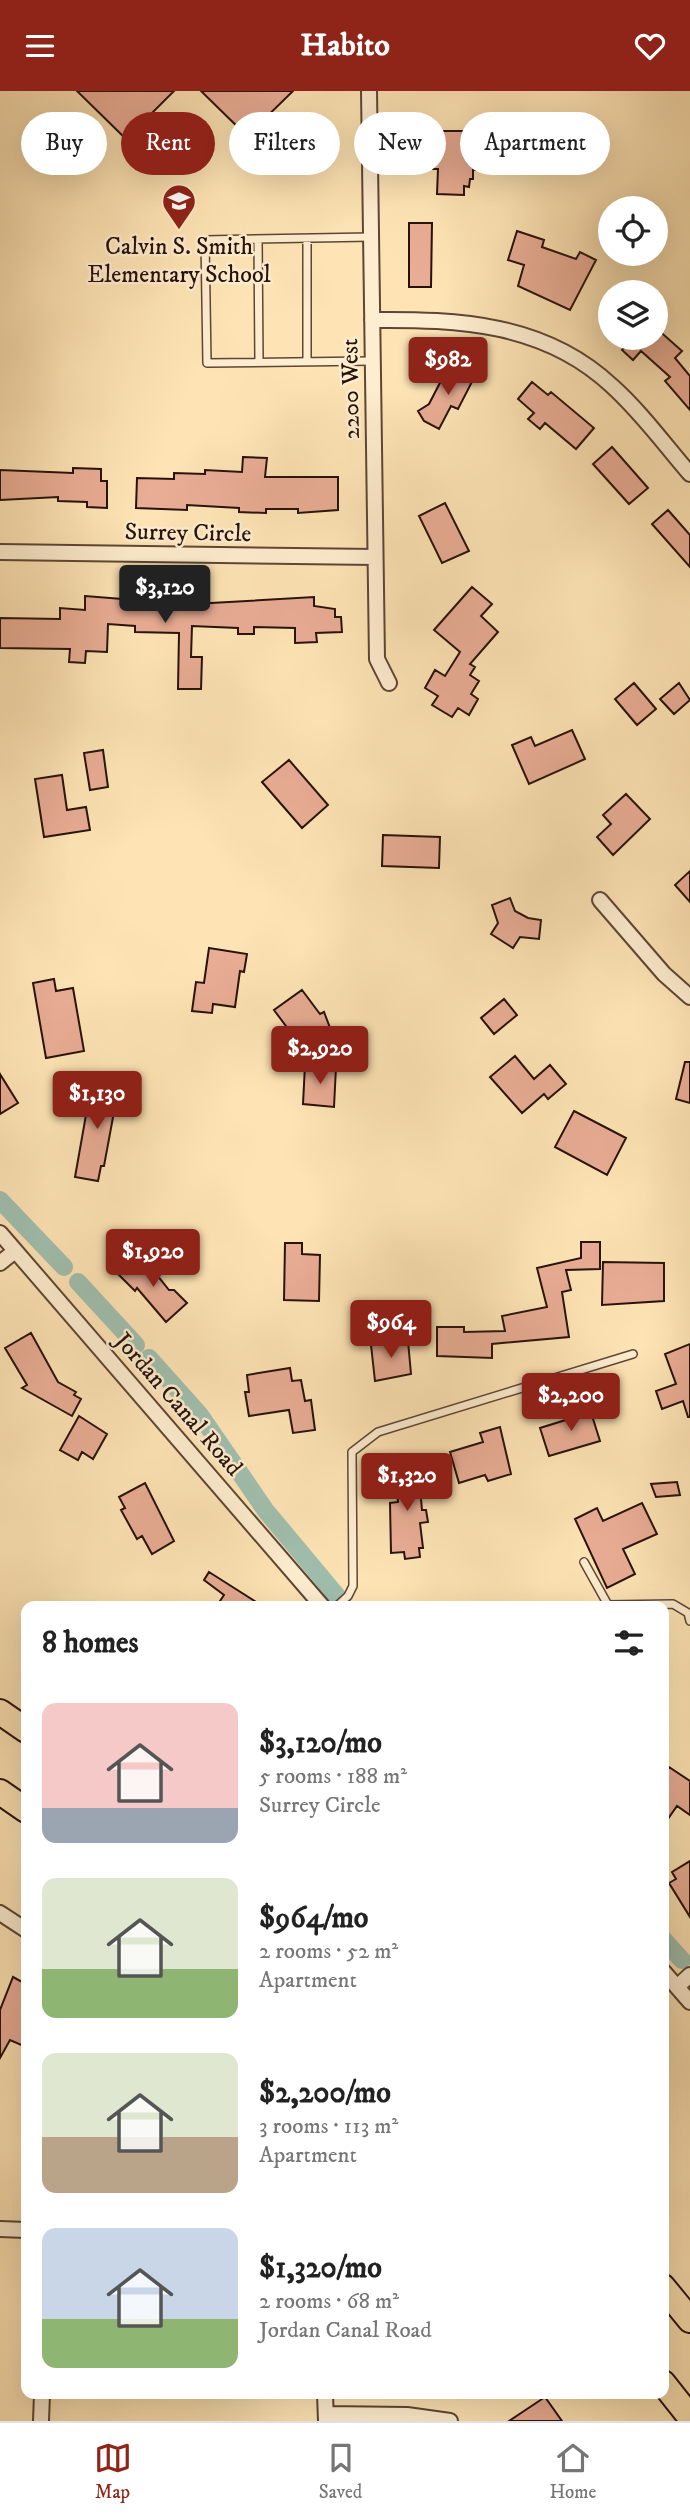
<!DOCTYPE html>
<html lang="en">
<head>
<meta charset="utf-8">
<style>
	:root { --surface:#fff; --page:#f6f6f6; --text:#222; --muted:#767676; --line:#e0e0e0; --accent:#8f2418 }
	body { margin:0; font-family:"IM FELL DW Pica",serif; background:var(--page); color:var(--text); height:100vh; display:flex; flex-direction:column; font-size:26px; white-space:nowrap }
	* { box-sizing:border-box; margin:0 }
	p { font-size:23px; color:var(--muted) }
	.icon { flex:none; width:38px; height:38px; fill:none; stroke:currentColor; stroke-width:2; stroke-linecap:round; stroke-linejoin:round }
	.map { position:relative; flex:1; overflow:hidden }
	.details { position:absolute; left:21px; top:1510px; width:648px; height:798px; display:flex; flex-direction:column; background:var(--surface); border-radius:14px; box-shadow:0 7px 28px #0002 }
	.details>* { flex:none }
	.hud { position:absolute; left:21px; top:21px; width:649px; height:63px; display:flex; gap:14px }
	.fabs { position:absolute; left:598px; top:105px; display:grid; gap:14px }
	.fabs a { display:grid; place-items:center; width:70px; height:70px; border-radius:50%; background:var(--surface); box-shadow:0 7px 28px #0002; font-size:35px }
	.price { position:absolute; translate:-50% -60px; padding:0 16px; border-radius:7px; background:var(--accent); color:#fff; font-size:23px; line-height:46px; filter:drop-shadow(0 2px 4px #0008) }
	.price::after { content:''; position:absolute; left:50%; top:42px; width:21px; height:16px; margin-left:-10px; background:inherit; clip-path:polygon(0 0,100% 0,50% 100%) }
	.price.selected { background:#222; color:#fff }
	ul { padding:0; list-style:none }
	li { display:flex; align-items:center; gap:21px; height:175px; padding:0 21px }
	li span { display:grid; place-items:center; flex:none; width:196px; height:140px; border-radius:14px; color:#555 }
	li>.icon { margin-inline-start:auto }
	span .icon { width:84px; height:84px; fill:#fffc; stroke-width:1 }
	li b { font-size:30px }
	h2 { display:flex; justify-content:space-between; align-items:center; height:84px; padding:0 21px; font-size:30px }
	.chip { padding:0 24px; border-radius:32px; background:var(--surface); box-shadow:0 7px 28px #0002; font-size:24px; line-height:63px }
	.chip.selected { background:var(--accent); color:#fff }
	header { display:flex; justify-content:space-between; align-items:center; height:91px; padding:0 21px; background:var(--accent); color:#fff; font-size:32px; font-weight:800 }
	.dock { display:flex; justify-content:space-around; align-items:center; height:98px; border-top:2px solid var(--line); background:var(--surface); font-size:19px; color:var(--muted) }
	.dock a { display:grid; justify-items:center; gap:4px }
	.dock .selected { color:var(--accent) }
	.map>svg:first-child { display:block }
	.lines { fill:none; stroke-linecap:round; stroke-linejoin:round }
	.canal { stroke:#a0bfae; stroke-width:18 }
	.building { fill:#e9ad95; stroke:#27120a; stroke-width:2 }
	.service-casing { stroke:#5d4635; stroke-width:10 }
	.minor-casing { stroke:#5d4635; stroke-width:18 }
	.motorway-casing { stroke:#27120a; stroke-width:28 }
	.service { stroke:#feedcf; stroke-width:7 }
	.minor { stroke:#feedcf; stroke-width:14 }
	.motorway { stroke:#fee4b5; stroke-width:24 }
	.labels { text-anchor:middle; stroke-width:5; stroke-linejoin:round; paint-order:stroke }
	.poi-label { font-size:24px; fill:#27120a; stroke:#feedcf }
	.street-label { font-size:24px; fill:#27120a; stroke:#feedcf }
</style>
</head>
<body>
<header><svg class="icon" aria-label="menu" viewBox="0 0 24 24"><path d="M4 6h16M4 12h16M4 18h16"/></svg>Habito<svg class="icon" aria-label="heart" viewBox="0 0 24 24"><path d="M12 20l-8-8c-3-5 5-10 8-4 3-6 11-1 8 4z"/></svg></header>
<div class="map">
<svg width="690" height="2330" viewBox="0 0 690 2330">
	<rect width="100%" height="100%" fill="#fee4b5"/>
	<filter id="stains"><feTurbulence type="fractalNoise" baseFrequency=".00286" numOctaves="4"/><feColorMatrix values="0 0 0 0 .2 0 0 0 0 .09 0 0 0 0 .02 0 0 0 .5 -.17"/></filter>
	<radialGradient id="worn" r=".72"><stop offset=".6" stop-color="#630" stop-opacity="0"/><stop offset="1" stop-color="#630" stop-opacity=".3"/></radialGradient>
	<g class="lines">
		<path class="canal" d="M0 1109 64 1176
			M78 1191 136 1254
			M149 1267 200 1324 266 1420 337 1505
			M663 1848 682 1869"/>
	</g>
	<path class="building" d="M77 0H174L126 48Z
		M201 0H293L247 45Z
		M436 40H471V52L482 53 481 79H473V88H470L469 96 464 95V104L437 103 438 78H433Z
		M409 132H432L431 196H409Z
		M517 140 544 149 542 156 576 168 580 161 596 169 570 219 518 195 524 174 508 169Z
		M656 237 682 260 675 267 690 285V319L665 290 670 286 641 260 633 269 622 259 630 250 627 247H656Z
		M459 274 476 283 458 318 451 315 439 338 424 330 418 320 429 313 444 284 452 287Z
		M532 291 548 304 551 301 594 337 576 358 545 332 540 338 528 328 534 322 518 308Z
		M612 356 648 397 629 413 593 373Z
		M243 366 267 367 265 386H338V419L298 422V418H266V422L239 421V417L187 414V419L136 417 137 387 174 388V382L205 383V379L242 381Z
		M73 377 101 378V390H107V417L87 416V411L58 410V406L0 409V379L73 382Z
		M445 412 469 460 442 472 419 425Z
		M668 419 690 444V476L652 433Z
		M472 496 492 513 481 525 498 541 470 573 475 576 470 584 479 590 471 603 478 608 469 624 458 617 452 626 432 614 438 605 425 597 435 579 445 585 460 561 434 539Z
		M85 505 147 510V505L180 506V511L211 512 314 506V515L335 518V526H341L342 541 316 542 317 551 295 552V537L254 536V543H238V537L192 535 191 566H202L201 598H178L179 542 135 541V535L108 533 107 561 86 560 85 572 69 571 70 558 0 557V527L60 528V517L85 519Z
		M634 592 656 618 637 634 615 608Z
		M679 592 690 609 674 623 660 608Z
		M572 639 585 668 529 693 512 654 531 646 535 655Z
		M103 659 108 696 90 699 84 662Z
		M289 669 328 714 302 737 262 691Z
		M62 684 67 719 86 716 90 739 44 746 35 688Z
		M626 703 650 728 613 764 597 746 611 733 603 724Z
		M383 744 440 746 439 777 382 775Z
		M690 780V811L675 794Z
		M510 807 515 820 528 827 541 829 539 848 520 846 513 857 491 843 498 832 492 814Z
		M209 857 247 863 244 881 240 880 235 916 213 913 212 922 192 920 196 891 204 892Z
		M54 888 56 900 73 897 84 960 46 967 33 892Z
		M302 899 320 923 324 921 335 950 306 962 274 919Z
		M504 908 517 924 494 943 481 927Z
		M515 965 534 988 550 974 566 993 548 1008 544 1003 522 1022 490 986Z
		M685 971H690V1012L676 1008Z
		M305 974 336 976 334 1016 303 1013Z
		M0 983 18 1012 0 1023Z
		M104 988 122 1001 116 1010 104 1075H101L98 1090 75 1086 89 1007Z
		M574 1020 626 1047 607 1084 555 1056Z
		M581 1151H600V1178L566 1179 571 1199 562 1201 569 1246 492 1253V1267L437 1265V1236H464V1241L505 1240 502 1225 547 1216 537 1177 581 1167Z
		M285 1152H302V1163L320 1164 319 1210 284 1209Z
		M141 1164 169 1199H174L187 1212 166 1231 137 1197 135 1200 119 1184Z
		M603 1171 664 1172V1210L602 1214Z
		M31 1242 58 1291 76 1301 74 1304 81 1308 72 1325 22 1297 27 1294 5 1257Z
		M408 1250 411 1283 375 1290 371 1254Z
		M690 1253V1326H688L683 1310 662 1318 656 1300 676 1293 665 1263Z
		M290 1277 292 1290 301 1289 305 1310 311 1309 315 1339 293 1342 289 1319 249 1325 245 1301H249L247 1284Z
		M589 1315 600 1350 549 1365 540 1337 572 1327 570 1321Z
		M79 1325 107 1343 93 1368 82 1361 78 1369 60 1359Z
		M500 1336 511 1383 488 1390 485 1384 459 1392 450 1361 483 1351 480 1342Z
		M418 1373 422 1419H426L428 1431 420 1432 423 1457H419L420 1466 405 1468 404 1461 391 1462 390 1412 398 1411 395 1375Z
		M677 1391 680 1404 656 1406 651 1393Z
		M145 1392 174 1450 152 1463 142 1445 137 1448 121 1419 125 1417 119 1406Z
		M642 1412 657 1443 623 1458 635 1483 607 1497 575 1428 597 1417 603 1430Z
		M209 1481 264 1516H216L224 1504 204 1489Z
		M669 1676 690 1690V1724L677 1715 663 1735V1684Z
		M690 1770V1826L669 1792 676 1788 672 1781Z
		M13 1886 26 1893V1956L10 1949 0 1967V1919Z
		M545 2306 562 2330H509Z"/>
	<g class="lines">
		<g class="service-casing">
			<path id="service" d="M371 146 205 149 207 272 372 270
				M258 148 259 271
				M307 271V148
				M584 1471 608 1514 673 1513 688 1522 690 1530
				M336 1516 348 1505 353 1495 352 1361 378 1341 633 1263"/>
		</g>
		<g class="minor-casing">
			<path id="minor" d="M369 0 377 568 389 592
				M372 229C459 228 545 232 612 295 641 321 665 354 690 383
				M0 461 375 466
				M600 809 664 883 690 906
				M0 1142 323 1516
				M0 1172 15 1160
				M0 1822 26 1839
				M663 1880 690 1911
				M677 1896 690 1884
				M0 2138 26 2139
				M325 2303 326 2330
				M326 2323 407 2324 450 2330
				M41 2330 42 2303"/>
		</g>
		<g class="motorway-casing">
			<path id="motorway" d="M0 1621 26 1639
				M0 1701 26 1719
				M663 2196 690 2229
				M663 2292 690 2326"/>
		</g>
		<use href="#service" class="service"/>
		<use href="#minor" class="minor"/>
		<use href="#motorway" class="motorway"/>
	</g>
	<defs>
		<g id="school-pin" transform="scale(1.75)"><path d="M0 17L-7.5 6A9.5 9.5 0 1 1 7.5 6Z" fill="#8f2418" stroke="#feedcf"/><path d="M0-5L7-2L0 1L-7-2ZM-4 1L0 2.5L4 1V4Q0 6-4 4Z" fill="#fff"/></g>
	</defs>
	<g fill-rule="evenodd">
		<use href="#school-pin" x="179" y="110"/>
	</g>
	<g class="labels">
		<g class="poi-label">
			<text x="179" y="163">Calvin S. Smith<tspan x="179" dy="28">Elementary School</tspan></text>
		</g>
		<g class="street-label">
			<text transform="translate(350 298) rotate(-91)" y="8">2200 West</text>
			<text transform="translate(188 441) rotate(1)" y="8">Surrey Circle</text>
			<text transform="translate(179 1313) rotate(49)" y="8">Jordan Canal Road</text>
		</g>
	</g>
	<rect width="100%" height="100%" filter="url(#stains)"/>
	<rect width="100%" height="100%" fill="url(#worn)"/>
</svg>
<div class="fabs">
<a><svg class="icon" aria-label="locate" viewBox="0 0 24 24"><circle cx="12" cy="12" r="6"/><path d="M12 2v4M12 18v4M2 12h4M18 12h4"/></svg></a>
<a><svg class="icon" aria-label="layers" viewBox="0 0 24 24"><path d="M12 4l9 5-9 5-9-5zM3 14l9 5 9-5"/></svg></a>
</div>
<b class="price" style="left:448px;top:306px">$982</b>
<b class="price selected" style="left:165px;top:534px">$3,120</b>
<b class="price" style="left:320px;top:995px">$2,920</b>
<b class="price" style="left:97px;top:1040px">$1,130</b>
<b class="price" style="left:153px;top:1198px">$1,920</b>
<b class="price" style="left:391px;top:1269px">$964</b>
<b class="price" style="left:571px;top:1342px">$2,200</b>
<b class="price" style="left:407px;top:1422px">$1,320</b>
<div class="hud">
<a class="chip">Buy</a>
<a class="chip selected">Rent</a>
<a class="chip">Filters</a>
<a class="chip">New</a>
<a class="chip">Apartment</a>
</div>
<section class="details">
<h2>8 homes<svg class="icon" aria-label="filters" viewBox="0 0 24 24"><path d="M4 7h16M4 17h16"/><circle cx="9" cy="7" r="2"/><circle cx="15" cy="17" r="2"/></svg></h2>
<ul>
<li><span style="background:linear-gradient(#f6c9c9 75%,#9aa5b1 0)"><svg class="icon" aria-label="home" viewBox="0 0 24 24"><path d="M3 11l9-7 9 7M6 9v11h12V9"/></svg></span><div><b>$3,120/mo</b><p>5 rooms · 188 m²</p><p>Surrey Circle</p></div></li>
<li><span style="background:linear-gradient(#dfe7d0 65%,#8fb573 0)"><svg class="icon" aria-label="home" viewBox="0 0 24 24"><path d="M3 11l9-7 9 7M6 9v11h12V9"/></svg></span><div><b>$964/mo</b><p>2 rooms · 52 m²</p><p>Apartment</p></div></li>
<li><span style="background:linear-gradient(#dfe7d0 60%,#b9a48a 0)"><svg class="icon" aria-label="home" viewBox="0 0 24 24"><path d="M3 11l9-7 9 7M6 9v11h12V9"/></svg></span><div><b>$2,200/mo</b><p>3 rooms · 113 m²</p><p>Apartment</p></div></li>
<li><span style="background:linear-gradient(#c9d6e8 65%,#8fb573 0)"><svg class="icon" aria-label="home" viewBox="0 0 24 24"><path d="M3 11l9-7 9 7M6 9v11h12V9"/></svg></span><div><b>$1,320/mo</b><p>2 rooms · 68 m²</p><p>Jordan Canal Road</p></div></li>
</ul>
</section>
</div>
<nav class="dock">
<a class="selected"><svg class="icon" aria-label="map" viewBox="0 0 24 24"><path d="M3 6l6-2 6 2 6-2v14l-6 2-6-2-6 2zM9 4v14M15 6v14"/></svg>Map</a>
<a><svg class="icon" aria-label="saved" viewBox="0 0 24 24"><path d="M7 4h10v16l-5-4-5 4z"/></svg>Saved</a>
<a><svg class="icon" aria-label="home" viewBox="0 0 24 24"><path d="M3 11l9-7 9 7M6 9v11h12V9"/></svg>Home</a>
</nav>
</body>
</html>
